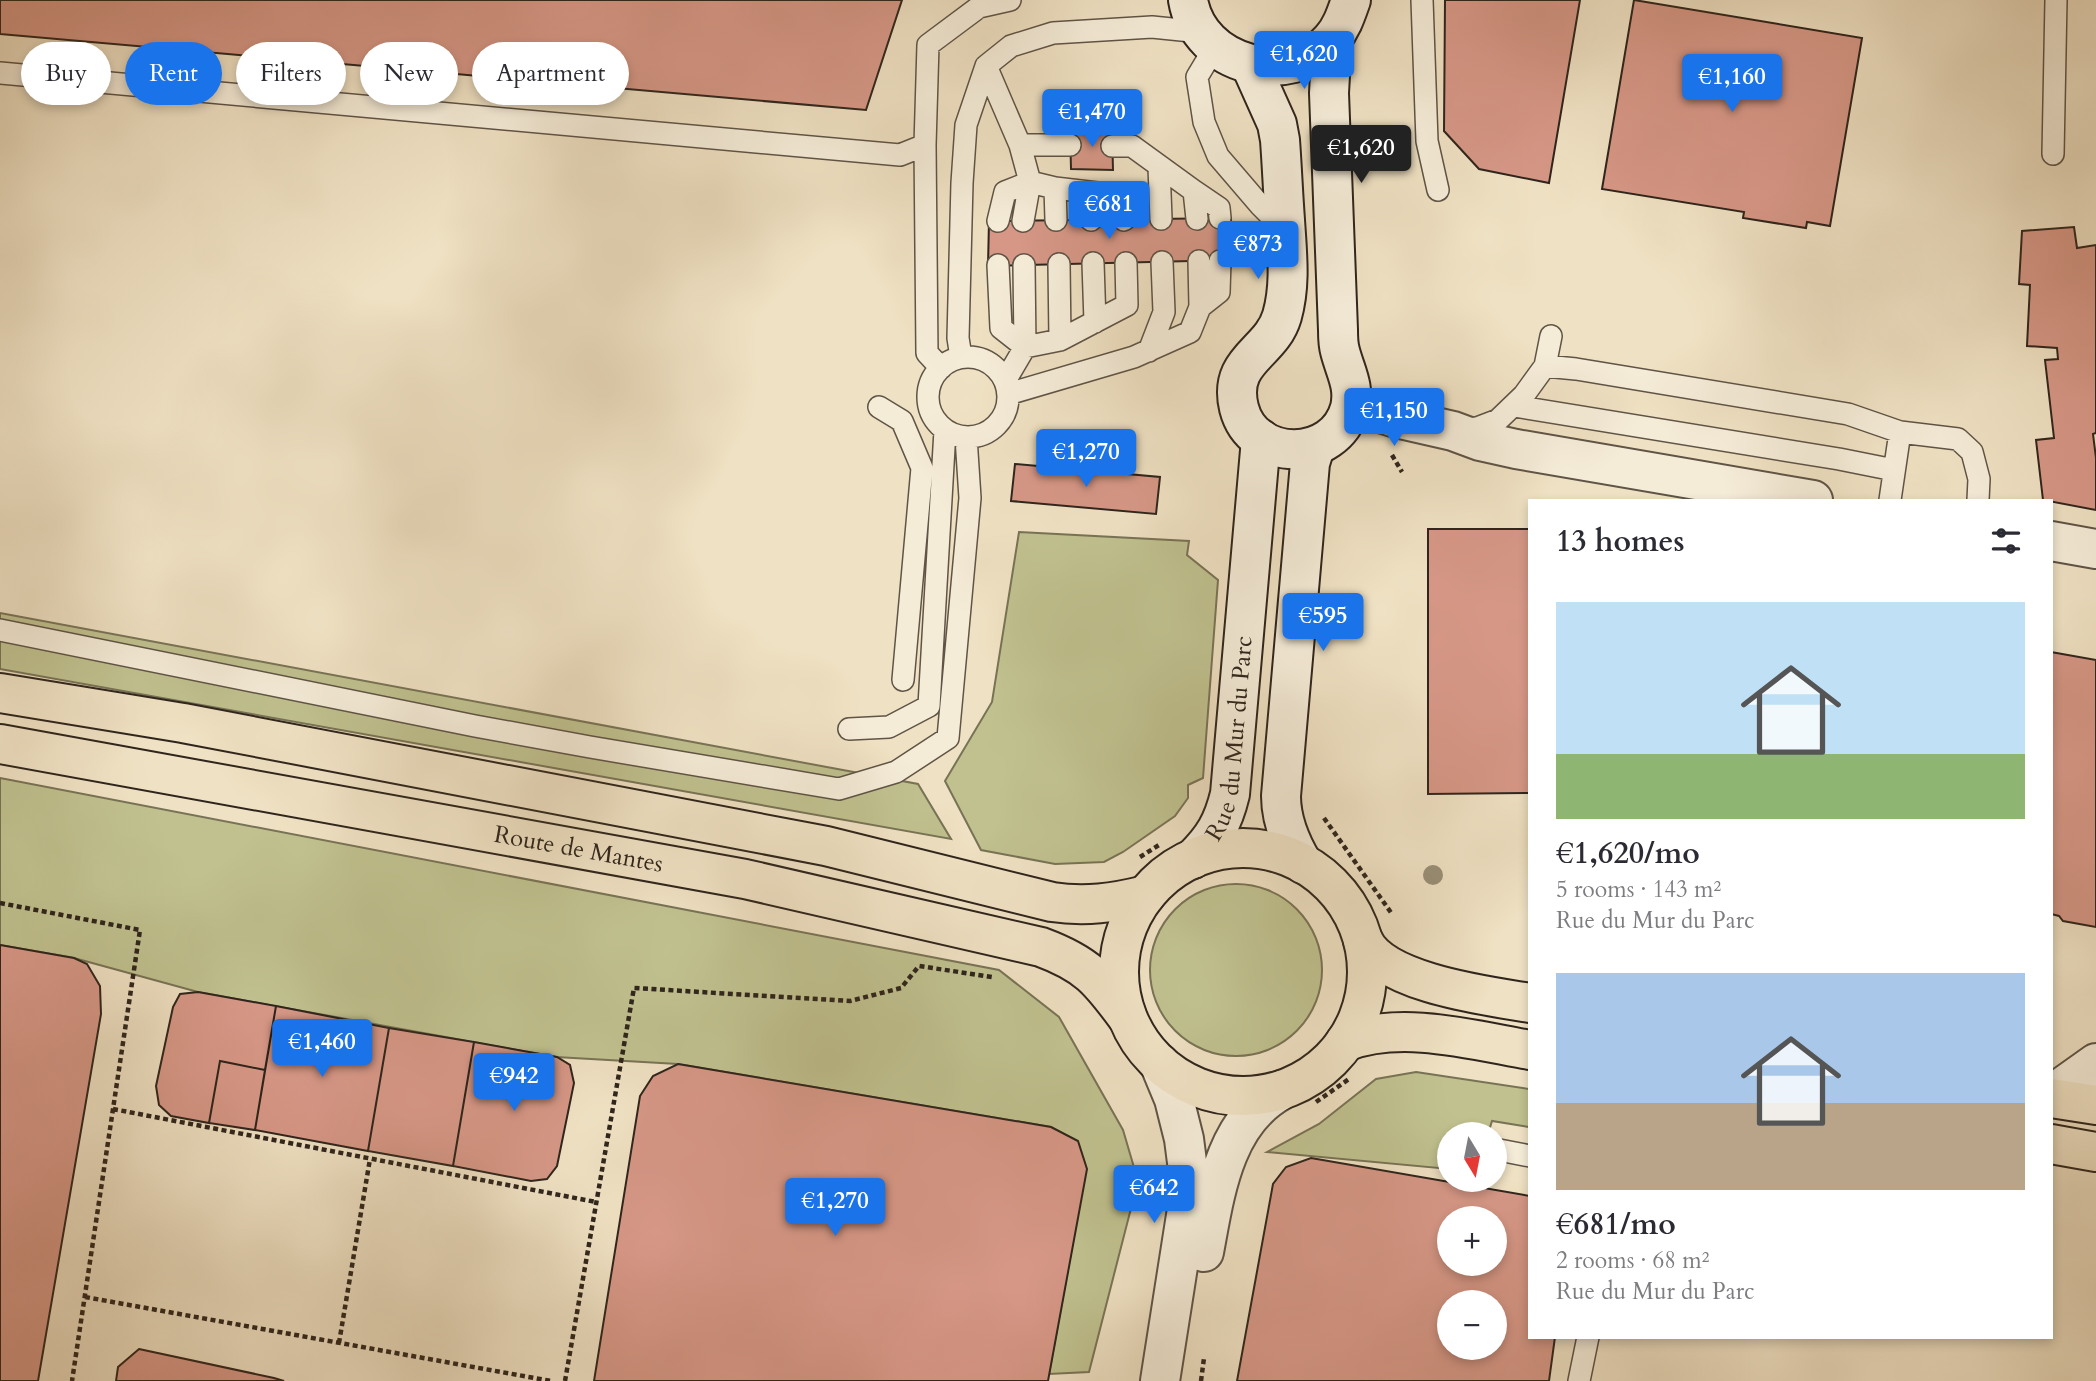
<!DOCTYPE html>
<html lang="en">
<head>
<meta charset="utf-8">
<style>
	:root { --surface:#fff; --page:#f2f2f3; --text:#2b2b33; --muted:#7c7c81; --accent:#1a73e8 }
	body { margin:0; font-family:Cardo,serif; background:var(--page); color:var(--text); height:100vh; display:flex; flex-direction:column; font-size:26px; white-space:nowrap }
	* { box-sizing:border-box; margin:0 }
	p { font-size:23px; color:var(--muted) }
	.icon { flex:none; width:38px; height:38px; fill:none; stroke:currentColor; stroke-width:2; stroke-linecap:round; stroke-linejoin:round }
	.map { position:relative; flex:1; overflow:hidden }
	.drawer { position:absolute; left:1528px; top:499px; width:525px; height:840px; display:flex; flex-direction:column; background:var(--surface); border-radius:0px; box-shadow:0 4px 10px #0003 }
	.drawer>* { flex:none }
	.hud { position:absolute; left:21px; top:42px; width:665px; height:63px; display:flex; gap:14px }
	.needle { width:46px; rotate:170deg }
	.buttons { position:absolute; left:1437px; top:1122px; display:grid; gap:14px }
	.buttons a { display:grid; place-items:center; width:70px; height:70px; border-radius:50%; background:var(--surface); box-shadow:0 4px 10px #0003; font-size:35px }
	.price { position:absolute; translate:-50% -60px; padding:0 16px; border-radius:7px; background:var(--accent); color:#fff; font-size:23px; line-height:46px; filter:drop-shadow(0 2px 4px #0008) }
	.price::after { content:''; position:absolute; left:50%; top:42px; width:21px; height:16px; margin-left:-10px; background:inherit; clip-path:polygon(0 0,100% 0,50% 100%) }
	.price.on { background:#222; color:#fff }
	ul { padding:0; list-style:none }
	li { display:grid; align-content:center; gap:14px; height:371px; padding:0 28px }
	li span { display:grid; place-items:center; height:217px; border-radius:0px; color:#555 }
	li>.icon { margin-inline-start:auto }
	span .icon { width:126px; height:126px; fill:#fffc; stroke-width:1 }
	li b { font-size:30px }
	h2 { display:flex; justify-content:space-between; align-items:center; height:84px; padding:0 28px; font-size:30px }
	.tag { padding:0 24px; border-radius:32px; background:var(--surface); box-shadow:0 4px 10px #0003; font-size:24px; line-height:63px }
	.tag.on { background:var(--accent); color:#fff }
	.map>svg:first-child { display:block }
	.green { fill:#c0c18f; stroke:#787356; stroke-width:2 }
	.building { fill:#d69786; stroke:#2f251c; stroke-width:2; fill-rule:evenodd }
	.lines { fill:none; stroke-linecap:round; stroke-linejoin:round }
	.lane-casing { stroke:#5f5446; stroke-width:24 }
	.street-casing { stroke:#5f5446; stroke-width:42 }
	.secondary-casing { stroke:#2f251c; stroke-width:42 }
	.primary-casing { stroke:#2f251c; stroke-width:42 }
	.path { stroke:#2f251c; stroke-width:4.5; stroke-dasharray:5 3.5; stroke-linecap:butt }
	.lane { stroke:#f5ecd8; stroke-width:21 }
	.street { stroke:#f5ecd8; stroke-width:38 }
	.secondary { stroke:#f5ecd8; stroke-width:38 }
	.primary { stroke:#efe1c3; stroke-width:38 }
	.tree { fill:#998f77 }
	.labels { text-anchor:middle; stroke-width:7; stroke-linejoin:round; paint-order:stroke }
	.street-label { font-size:24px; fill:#2f251c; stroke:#f5ecd8 }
</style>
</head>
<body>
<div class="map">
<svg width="2096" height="1381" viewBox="0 0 2096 1381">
	<rect width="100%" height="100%" fill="#efe1c3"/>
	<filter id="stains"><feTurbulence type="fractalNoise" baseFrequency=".00286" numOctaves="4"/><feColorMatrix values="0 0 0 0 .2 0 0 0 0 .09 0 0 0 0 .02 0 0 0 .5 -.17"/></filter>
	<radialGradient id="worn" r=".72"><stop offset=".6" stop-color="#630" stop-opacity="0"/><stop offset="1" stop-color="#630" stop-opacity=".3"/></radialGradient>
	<path class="green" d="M1019 532 1189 541 1187 555 1218 580 1203 778 1188 785V798L1175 816 1123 852 1104 862 1055 864 981 850 945 781 992 702Z
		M0 613 918 784 951 839 0 669Z
		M0 778 999 970 1059 1017 1123 1130 1138 1181 1089 1372 1049 1374 1086 1170 1077 1141 1051 1127 678 1064 556 1057 198 992 74 958 0 945Z
		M1150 970a86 86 0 1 1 172 0a86 86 0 1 1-172 0Z
		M1416 1072 1529 1089V1127L1492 1121 1488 1134H1449V1169L1267 1152 1319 1124 1376 1079Z"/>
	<path class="building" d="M0 0H902L866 110 0 34Z
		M1445 0H1580L1549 183 1479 169 1444 131Z
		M1634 0 1862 38 1830 226 1807 222 1806 228 1743 218 1744 212 1602 189Z
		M1070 128 1112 129 1113 170 1071 169Z
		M1231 218 1232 260 988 266 989 221Z
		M2074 227 2077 248 2096 245V433L2093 434 2096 458V510L2043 500 2036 440 2054 438 2045 360 2058 359 2057 348 2027 346 2030 285 2019 284 2022 231Z
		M1015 464 1160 477 1156 514 1011 501Z
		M1428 529H1530V793L1428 794Z
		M2051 652 2096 660V927L2063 921 2059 916 2051 914Z
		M0 945 74 958 87 964 100 986 101 1014 38 1381H0Z
		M198 992 276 1006 265 1070 220 1061 209 1123 171 1116 159 1105 156 1086 173 1007 180 994Z
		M276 1006 389 1028 368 1151 255 1130Z
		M389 1028 474 1042 453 1166 368 1151Z
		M474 1042 557 1057 570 1065 574 1083 557 1166 547 1179 531 1181 453 1166Z
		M220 1061 265 1070 255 1130 209 1123Z
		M678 1064 1051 1127 1078 1141 1087 1169 1048 1381H594L640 1096 653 1076Z
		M1311 1158 1530 1196V1337H1555L1549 1381H1237L1273 1184 1286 1167ZM1449 1218H1494V1264H1449ZM1449 1302H1494V1348H1449Z
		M139 1349 274 1378 284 1381H116L118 1367Z"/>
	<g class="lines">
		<g class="lane-casing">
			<path id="lane" d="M1422 0 1427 141 1438 190
				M1215 47 1197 77 1204 122 1218 156 1260 205 1284 229
				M986 66 1020 145H1070
				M0 73 900 155 925 145
				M1020 145 1030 182 1055 188 1123 196 1124 220
				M1112 146H1132L1194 191 1197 219
				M2053 154 2056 0
				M1159 167 1161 219
				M1055 188 1056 220
				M1194 191 1219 208 1220 218
				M1090 192 1091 220
				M998 221 1005 192 1030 182
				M1023 221 1030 182
				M1093 263 1095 322
				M998 265 1001 328 1025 347
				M1024 265 1025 347
				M1200 307 1219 292 1220 261
				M1060 340 1127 305 1126 263
				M1149 351 1164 312 1162 262
				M928 397a40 40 0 1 1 80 0a40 40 0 1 1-80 0Z
				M961 357 958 338 962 183 966 125 986 66 1011 46 1053 33 1152 27 1201 32
				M1545 366 1576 369 1848 414 1900 432 1958 439 1972 452 1979 479 1978 500
				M941 368 927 353 925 145 928 45 979 7 1010 0
				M1005 381 1025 347 1060 340 1059 264
				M1008 394 1134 357 1190 332 1200 307 1199 261
				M1514 406 1839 459 1894 470
				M879 407 902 421 922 468 903 680
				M1462 430 1477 428 1498 420 1524 395 1545 366 1551 336
				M1890 500 1900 432
				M0 630 475 726 590 747 839 789 896 772 948 738 970 498 966 437
				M849 729 889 727 929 706 945 430
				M1494 1149 1530 1156
				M1579 1381 1588 1337"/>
		</g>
		<g class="street-casing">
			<path id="street" d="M1351 404 1396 418 1453 431 1480 441 1516 449 1813 500
				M2051 541 2096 549
				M1159 1063 1174 1099 1184 1139 1188 1170 1187 1209 1160 1381
				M2051 1095 2096 1063
				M1204 1252C1215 1193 1224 1121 1282 1090"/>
		</g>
		<g class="secondary-casing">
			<g id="secondary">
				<path d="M1188 0C1199 66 1289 89 1332 39 1342 27 1346 14 1351 0"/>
				<path d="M1251 66 1277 124 1280 140C1282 167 1283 194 1285 220 1287 253 1291 284 1282 316 1271 354 1227 359 1239 408 1253 463 1335 463 1350 408 1355 386 1345 371 1340 351 1338 344 1338 337 1338 330L1329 93 1332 39"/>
				<path id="s1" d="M1193 859C1214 838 1223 823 1230 794L1261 439"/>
				<path d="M1303 864C1291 844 1281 820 1281 796L1310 463 1315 447"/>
			</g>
		</g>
		<g class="primary-casing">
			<g id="primary">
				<path d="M0 693 183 723 826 846 1052 902C1085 907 1114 903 1146 895"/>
				<path id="s2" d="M0 744 745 879 1041 947C1087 964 1099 979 1127 1017"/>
				<circle cx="1243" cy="972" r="124"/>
				<path d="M1363 940C1382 983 1487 996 1530 1003"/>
				<path d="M1345 1042C1401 1020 1473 1040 1530 1050"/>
				<path d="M2051 1098 2096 1105"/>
				<path d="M2051 1144 2096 1152"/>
			</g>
		</g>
		<path class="path" d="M1392 455 1402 472
			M1324 818 1392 914
			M1140 857 1159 845
			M0 903 140 930 72 1381
			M1316 1102 1349 1079
			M113 1109 596 1202
			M85 1297 551 1381
			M339 1343 370 1159
			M565 1381 634 988 850 1001 901 988 919 966 992 977
			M1201 1381 1204 1358"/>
		<use href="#lane" class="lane"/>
		<use href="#street" class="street"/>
		<use href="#secondary" class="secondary"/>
		<use href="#primary" class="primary"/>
	</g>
	<circle class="tree" cx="1433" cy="875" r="10"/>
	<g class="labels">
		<g class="street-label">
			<text dy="8" stroke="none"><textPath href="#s1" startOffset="131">Rue du Mur du Parc</textPath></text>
			<text dy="8" stroke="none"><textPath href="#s2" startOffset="588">Route de Mantes</textPath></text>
		</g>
	</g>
	<rect width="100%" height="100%" filter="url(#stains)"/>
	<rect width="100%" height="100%" fill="url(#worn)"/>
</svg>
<div class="buttons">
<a><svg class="needle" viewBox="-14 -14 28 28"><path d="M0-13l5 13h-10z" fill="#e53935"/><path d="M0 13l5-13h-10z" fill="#7c7c81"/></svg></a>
<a>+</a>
<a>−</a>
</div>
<b class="price" style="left:1304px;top:91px">€1,620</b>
<b class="price" style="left:1732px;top:114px">€1,160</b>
<b class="price" style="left:1092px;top:149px">€1,470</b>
<b class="price on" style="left:1361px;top:185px">€1,620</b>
<b class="price" style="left:1109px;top:241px">€681</b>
<b class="price" style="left:1258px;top:281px">€873</b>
<b class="price" style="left:1394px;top:448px">€1,150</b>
<b class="price" style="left:1086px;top:489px">€1,270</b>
<b class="price" style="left:1323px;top:653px">€595</b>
<b class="price" style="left:322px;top:1079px">€1,460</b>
<b class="price" style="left:514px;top:1113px">€942</b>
<b class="price" style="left:1154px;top:1225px">€642</b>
<b class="price" style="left:835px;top:1238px">€1,270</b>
<div class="hud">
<a class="tag">Buy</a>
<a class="tag on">Rent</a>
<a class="tag">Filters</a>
<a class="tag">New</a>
<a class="tag">Apartment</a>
</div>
<section class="drawer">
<h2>13 homes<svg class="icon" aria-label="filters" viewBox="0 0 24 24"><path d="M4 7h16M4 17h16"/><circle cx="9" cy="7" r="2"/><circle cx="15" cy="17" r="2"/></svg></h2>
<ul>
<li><span style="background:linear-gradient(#bfe0f5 70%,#8fb573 0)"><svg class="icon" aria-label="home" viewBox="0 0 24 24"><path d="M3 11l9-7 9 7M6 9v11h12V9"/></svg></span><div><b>€1,620/mo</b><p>5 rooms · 143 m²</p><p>Rue du Mur du Parc</p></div></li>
<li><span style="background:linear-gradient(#a9c7e8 60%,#b9a48a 0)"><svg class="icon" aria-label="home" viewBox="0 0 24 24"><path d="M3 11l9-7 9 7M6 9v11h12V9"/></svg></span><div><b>€681/mo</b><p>2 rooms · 68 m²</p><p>Rue du Mur du Parc</p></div></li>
</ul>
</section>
</div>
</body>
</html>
